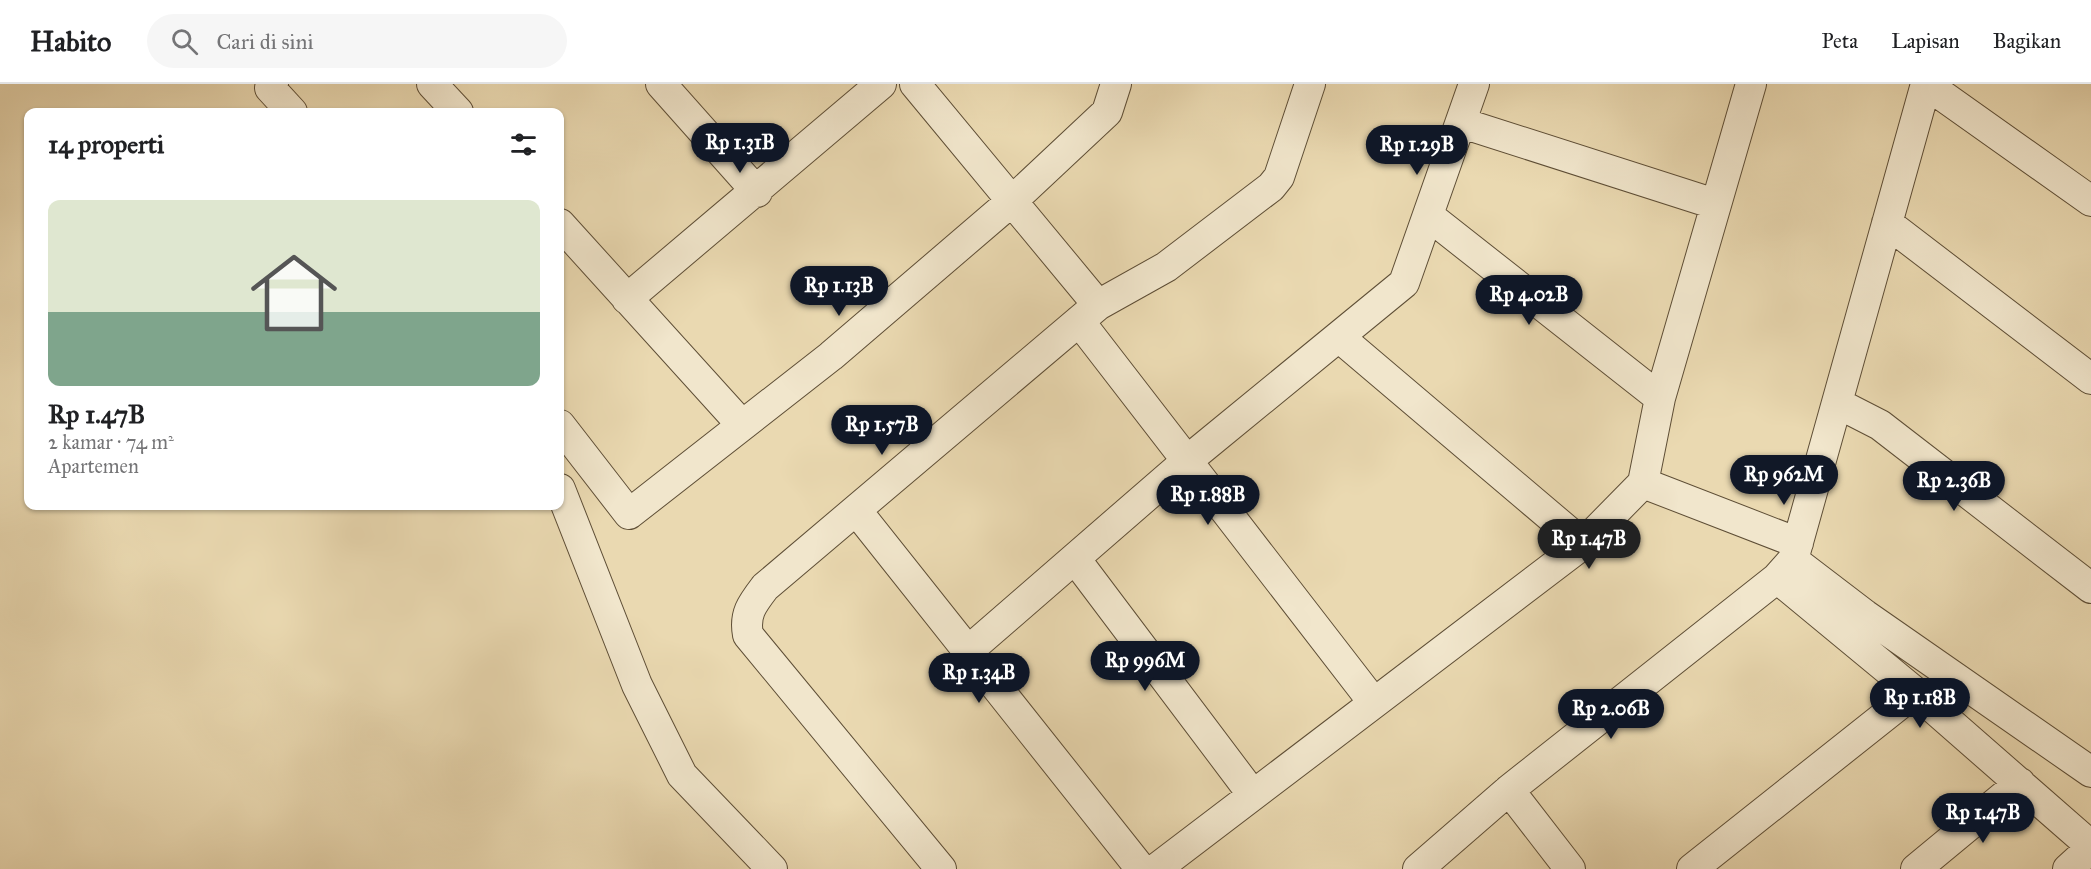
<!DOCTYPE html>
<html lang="id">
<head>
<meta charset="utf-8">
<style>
	:root { --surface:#fff; --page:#f6f6f6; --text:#202124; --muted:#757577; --line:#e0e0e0; --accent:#111827 }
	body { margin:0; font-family:"IM FELL Great Primer",serif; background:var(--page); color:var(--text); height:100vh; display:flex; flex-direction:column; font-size:22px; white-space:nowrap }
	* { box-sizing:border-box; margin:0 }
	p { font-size:20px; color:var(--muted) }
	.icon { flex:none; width:33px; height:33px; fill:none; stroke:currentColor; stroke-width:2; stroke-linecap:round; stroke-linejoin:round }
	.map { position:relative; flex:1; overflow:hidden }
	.drawer { position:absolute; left:24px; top:24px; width:540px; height:402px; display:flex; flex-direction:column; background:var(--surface); border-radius:12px; box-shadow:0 2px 4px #0004 }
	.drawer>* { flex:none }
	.price { position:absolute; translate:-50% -51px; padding:0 14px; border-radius:21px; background:var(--accent); color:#fff; font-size:20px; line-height:39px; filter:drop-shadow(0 2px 3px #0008) }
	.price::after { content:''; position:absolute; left:50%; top:36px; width:18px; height:14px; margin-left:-9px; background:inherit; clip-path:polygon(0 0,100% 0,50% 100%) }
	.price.active { background:#222; color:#fff }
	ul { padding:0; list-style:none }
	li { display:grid; align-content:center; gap:12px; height:318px; padding:0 24px }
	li+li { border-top:2px solid var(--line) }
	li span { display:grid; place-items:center; height:186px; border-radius:12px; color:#555 }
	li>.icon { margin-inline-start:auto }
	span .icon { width:108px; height:108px; fill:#fffc; stroke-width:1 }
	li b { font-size:26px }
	h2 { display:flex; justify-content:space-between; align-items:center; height:72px; padding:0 24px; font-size:26px }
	header { display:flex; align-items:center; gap:36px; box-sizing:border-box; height:84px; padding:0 30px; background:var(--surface); border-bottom:2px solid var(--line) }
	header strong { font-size:28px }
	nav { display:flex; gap:33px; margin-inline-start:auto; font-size:21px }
	.search { width:420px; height:54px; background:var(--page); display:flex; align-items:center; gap:15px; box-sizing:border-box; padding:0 21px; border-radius:33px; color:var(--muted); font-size:22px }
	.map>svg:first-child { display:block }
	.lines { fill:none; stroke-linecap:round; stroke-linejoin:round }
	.minor-casing { stroke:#5e4e36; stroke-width:32 }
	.minor { stroke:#f1e6cc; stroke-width:30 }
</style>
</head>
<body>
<header>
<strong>Habito</strong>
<div class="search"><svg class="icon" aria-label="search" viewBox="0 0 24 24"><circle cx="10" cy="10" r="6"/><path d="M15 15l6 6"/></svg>Cari di sini</div>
<nav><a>Peta</a><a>Lapisan</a><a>Bagikan</a></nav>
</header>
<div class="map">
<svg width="2091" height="785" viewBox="0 0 2091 785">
	<rect width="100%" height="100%" fill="#ead9b1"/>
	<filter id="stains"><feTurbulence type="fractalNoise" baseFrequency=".00333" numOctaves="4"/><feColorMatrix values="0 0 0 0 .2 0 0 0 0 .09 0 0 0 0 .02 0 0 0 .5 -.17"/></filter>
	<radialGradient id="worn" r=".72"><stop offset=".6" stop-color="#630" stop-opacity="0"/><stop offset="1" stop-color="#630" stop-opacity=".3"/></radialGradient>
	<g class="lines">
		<g class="minor-casing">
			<path id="minor" d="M273 0 270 4 292 28
				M432 0 458 28
				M661 0 757 108
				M915 0 1098 221
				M1926 0 1793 476 1865 531 2091 688
				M1926 0 2091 117
				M1462 39 1715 120
				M1429 132 1660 314
				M1887 139 2091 295
				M560 140 742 341
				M627 215 881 0
				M1079 237 1374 619
				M1339 253 1583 460
				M1837 319 1880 341 2091 504
				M560 341 629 430 831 272 1012 117 1107 28 1116 0
				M1643 399 1798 459
				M560 405 637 601 682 691 772 785
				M856 426 1141 785
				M1076 476 1253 711
				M1777 494 1915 608 2091 762
				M968 567 1188 376 1404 199 1474 0
				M1509 706 1570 785
				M941 785 748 551C744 530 752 520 765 503L1098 221 1166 183 1271 103 1279 93 1310 0
				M1156 785 1583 460 1643 399 1660 314 1751 0
				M1418 785 1509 706 1777 494 1793 476
				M1692 785 1915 608
				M1916 785 2020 699
				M2068 785 2091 764"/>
		</g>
		<use href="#minor" class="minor"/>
	</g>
	<rect width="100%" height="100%" filter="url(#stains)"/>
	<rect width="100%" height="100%" fill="url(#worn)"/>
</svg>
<b class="price" style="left:740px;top:90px">Rp 1.31B</b>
<b class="price" style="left:1417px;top:92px">Rp 1.29B</b>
<b class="price" style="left:839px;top:233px">Rp 1.13B</b>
<b class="price" style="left:1529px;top:242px">Rp 4.02B</b>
<b class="price" style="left:882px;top:372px">Rp 1.57B</b>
<b class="price" style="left:1784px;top:422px">Rp 962M</b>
<b class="price" style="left:1954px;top:428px">Rp 2.36B</b>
<b class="price" style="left:1208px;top:442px">Rp 1.88B</b>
<b class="price active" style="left:1589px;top:486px">Rp 1.47B</b>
<b class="price" style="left:1145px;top:608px">Rp 996M</b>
<b class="price" style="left:979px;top:620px">Rp 1.34B</b>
<b class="price" style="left:1920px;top:645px">Rp 1.18B</b>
<b class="price" style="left:1611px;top:656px">Rp 2.06B</b>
<b class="price" style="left:1983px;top:760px">Rp 1.47B</b>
<section class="drawer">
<h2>14 properti<svg class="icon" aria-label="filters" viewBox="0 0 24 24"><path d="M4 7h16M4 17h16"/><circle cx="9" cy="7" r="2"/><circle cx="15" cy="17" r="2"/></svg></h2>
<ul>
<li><span style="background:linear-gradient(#dfe7d0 60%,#7fa58c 0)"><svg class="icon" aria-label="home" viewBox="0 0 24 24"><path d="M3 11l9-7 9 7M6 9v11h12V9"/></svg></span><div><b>Rp 1.47B</b><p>2 kamar · 74 m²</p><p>Apartemen</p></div></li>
</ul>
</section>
</div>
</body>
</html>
